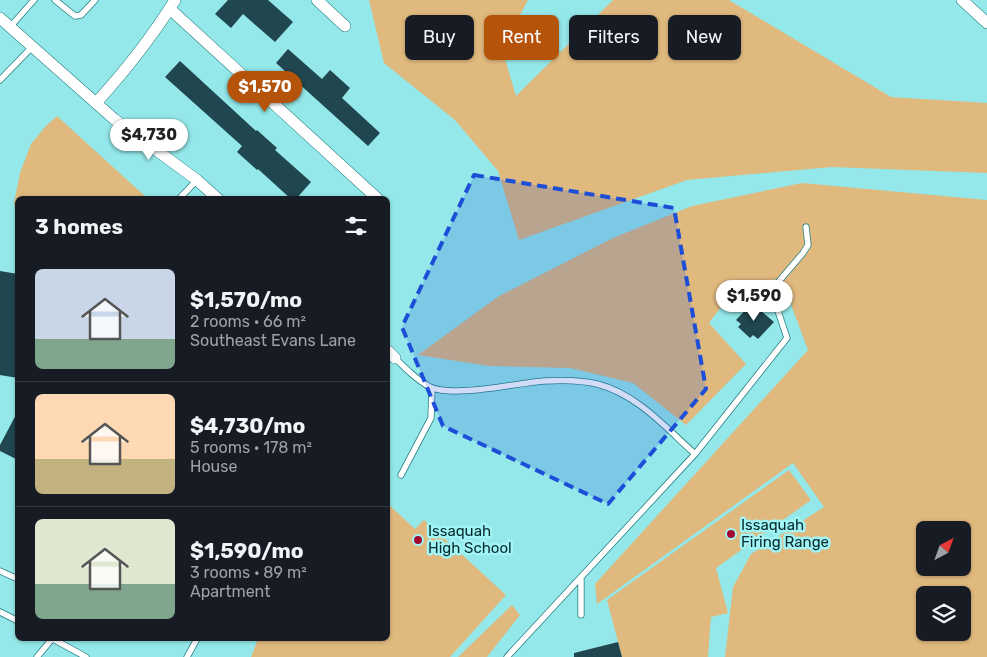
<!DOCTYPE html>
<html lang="en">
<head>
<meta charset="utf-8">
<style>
	:root { --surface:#171b24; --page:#20242c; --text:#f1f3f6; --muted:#9ea1a6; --line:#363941; --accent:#b45309 }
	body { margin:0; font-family:Rubik,sans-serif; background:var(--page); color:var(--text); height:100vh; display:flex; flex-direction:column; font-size:19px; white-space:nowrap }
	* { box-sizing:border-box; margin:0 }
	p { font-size:16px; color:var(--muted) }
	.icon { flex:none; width:28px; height:28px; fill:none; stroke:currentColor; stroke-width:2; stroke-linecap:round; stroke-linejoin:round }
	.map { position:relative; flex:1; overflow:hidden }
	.drawer { position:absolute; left:15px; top:196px; width:375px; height:445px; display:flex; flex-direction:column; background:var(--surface); border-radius:8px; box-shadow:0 1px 4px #0004 }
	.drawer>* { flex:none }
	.banner { position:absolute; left:405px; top:15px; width:475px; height:45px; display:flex; gap:10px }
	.needle { width:32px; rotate:41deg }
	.buttons { position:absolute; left:916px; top:521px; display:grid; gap:10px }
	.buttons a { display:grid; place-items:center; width:55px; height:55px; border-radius:8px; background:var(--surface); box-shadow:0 1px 4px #0004; font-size:25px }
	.price { position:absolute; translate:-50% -42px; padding:0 11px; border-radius:18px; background:#fff; color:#222; font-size:16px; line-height:32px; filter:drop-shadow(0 1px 2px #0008) }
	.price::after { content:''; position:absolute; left:50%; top:30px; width:15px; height:11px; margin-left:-8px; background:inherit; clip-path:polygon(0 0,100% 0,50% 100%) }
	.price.active { background:var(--accent); color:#fff }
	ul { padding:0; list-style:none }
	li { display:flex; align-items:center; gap:15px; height:125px; padding:0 20px }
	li+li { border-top:1px solid var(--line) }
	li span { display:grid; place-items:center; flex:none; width:140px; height:100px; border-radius:8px; color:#555 }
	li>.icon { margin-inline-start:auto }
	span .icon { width:60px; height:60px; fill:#fffc; stroke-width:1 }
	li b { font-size:21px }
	h2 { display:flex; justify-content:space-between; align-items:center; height:60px; padding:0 20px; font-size:21px }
	.pill { padding:0 18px; border-radius:8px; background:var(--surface); box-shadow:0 1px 4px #0004; font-size:18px; line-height:45px }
	.pill.active { background:var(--accent); color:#fff }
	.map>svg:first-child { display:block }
	.green { fill:#e0b97e; fill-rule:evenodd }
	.building { fill:#204650 }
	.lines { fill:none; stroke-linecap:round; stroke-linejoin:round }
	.service-casing { stroke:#247e80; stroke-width:7 }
	.minor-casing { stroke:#247e80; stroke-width:12 }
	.service { stroke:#fff; stroke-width:5.5 }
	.minor { stroke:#fff; stroke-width:11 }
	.marked { fill:#1d4ed8; fill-opacity:0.2; stroke:#1d4ed8; stroke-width:4; stroke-dasharray:10 6; stroke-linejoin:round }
	.poi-dot { fill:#a30430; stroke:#a1f5f6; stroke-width:2 }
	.labels { text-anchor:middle; stroke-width:5; stroke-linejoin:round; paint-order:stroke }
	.poi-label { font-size:15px; fill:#062b2c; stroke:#a1f5f6; text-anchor:start }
</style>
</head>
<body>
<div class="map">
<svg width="987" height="657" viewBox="0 0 987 657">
	<rect width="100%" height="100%" fill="#94e8e9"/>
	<path class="green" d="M369 0H528L502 49 516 96 613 0H729L891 97 987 103V173L832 167 687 180 519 240 498 171 455 120 384 63Z
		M57 116 147 198V199H18L17 222 14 203 20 173 31 144 46 126Z
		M802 183 987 200V657H725L733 587 751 554 824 507 793 463 597 604 595 584 808 350 781 278 734 290 709 323 746 364 686 425 633 383 570 368 489 366 418 355 499 296 613 238 692 206ZM925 530H962V568H925ZM925 595H962V632H925Z
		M789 470 811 500 716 568 728 613 711 617 708 657H622L607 600Z
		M388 504 415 529 424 520 506 595 450 657H251L258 639H388Z
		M512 605 520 615 487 657H458Z"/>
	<path class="building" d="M228 0H268L293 22 275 42 243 14 231 28 215 14Z
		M288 49 322 79 330 70 350 88 342 98 380 133 368 146 276 63Z
		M180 61 256 131 257 130 277 148 275 150 311 182 296 199H291L258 169 257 170 237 152 242 146 165 77Z
		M0 271 18 274V378L0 375Z
		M752 303 774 322 758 339 753 335 750 338 738 327 741 324 736 320Z
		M18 411V460L0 451V445Z
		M618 642 622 657H574V653Z"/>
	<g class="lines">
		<g class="service-casing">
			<path id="service" d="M55 0 75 16 81 15 95 0
				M10 27 34 0
				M0 80 32 47
				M179 199 197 180
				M395 358C406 369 417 380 430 387 454 398 516 383 544 381 560 380 581 380 597 384 637 394 666 428 695 454
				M401 475 431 418 432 388
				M0 571 18 579
				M581 579V615
				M0 612 18 621
				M53 639 86 657
				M37 657 52 639
				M187 657 197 639
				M507 657 695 454 787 338 773 296 775 286 803 253 808 245 806 227"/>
		</g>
		<g class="minor-casing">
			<path id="minor" d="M317 0 345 26
				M962 0 987 23
				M170 9 378 199
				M0 18 114 119 197 180 218 199
				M96 103C125 71 152 37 175 0
				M388 351 395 358"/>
		</g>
		<use href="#service" class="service"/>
		<use href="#minor" class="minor"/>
	</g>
	<path class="marked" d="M474 175 674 208 706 389 608 504 443 426 402 327Z"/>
	<g class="poi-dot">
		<circle cx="731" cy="534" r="5"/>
		<circle cx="418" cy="540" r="5"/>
	</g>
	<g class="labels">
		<g class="poi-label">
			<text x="741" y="530">Issaquah<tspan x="741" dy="17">Firing Range</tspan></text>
			<text x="428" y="536">Issaquah<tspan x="428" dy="17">High School</tspan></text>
		</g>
	</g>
</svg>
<div class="buttons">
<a><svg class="needle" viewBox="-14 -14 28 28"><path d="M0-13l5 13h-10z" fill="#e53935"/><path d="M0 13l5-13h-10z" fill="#9ea1a6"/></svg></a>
<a><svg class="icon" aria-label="layers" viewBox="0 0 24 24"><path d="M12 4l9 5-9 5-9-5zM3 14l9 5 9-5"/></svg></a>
</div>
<b class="price active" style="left:265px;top:113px">$1,570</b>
<b class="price" style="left:149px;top:161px">$4,730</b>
<b class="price" style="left:754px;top:322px">$1,590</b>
<div class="banner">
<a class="pill">Buy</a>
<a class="pill active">Rent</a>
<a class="pill">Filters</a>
<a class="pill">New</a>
</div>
<section class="drawer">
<h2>3 homes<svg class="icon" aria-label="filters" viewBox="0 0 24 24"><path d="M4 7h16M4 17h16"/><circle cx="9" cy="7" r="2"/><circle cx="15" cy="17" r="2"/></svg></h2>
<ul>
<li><span style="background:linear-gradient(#c9d6e8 70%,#7fa58c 0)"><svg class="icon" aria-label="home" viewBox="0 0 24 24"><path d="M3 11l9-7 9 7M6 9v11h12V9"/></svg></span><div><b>$1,570/mo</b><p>2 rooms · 66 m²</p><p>Southeast Evans Lane</p></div></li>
<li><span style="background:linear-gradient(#ffd9b3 65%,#c2b280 0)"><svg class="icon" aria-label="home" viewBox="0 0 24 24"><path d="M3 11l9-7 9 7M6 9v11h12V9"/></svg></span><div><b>$4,730/mo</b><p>5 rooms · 178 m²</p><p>House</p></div></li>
<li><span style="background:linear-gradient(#dfe7d0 65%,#7fa58c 0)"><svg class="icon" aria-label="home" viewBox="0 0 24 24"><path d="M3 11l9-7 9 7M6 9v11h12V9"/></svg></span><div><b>$1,590/mo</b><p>3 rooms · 89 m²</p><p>Apartment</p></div></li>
</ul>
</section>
</div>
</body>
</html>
